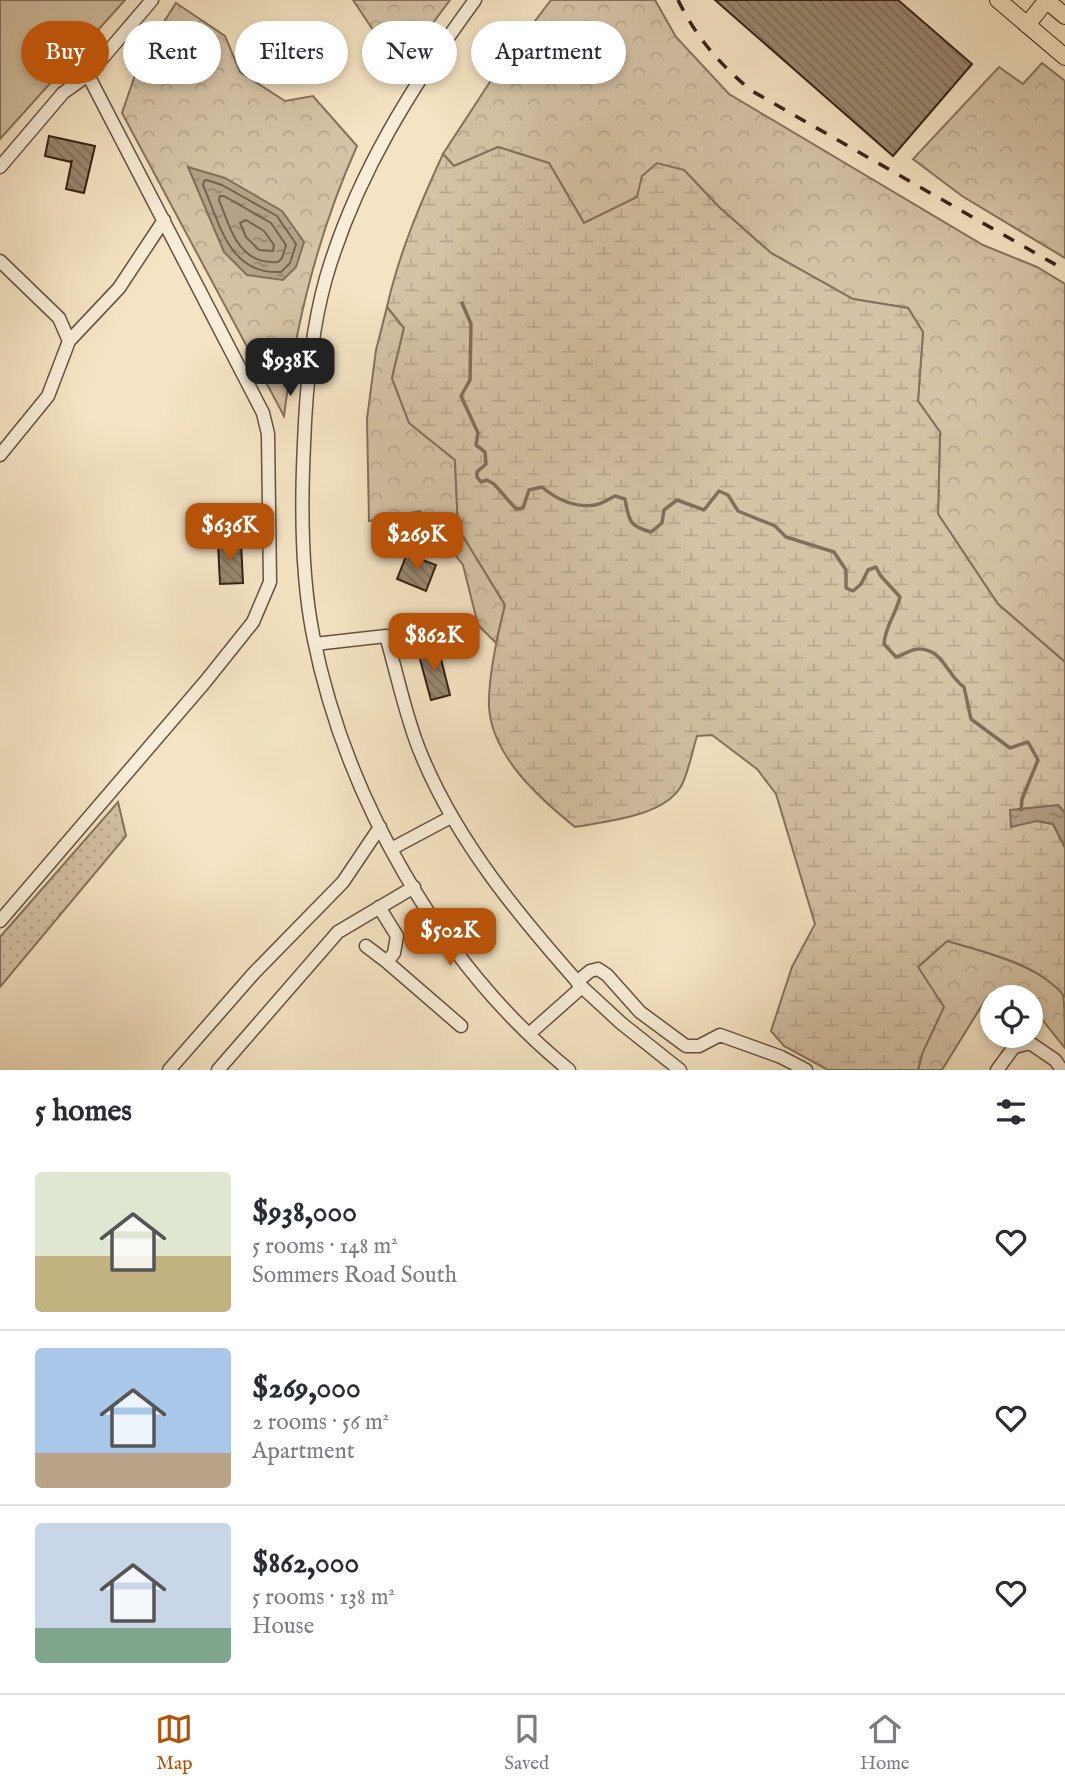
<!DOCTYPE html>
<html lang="en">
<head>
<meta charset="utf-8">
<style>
	:root { --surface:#fff; --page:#f7f7f7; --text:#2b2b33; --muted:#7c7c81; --line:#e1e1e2; --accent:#b45309 }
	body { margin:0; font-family:"IM FELL English",serif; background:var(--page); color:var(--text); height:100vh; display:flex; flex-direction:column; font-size:26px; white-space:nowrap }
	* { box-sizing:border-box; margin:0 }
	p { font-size:23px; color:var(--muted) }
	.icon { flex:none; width:38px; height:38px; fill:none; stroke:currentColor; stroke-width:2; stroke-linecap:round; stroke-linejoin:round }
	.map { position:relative; height:1070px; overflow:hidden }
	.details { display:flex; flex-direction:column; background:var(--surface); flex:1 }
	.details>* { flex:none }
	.top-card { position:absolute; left:21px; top:21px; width:700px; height:63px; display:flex; gap:14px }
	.tools { position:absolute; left:980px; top:985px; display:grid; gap:14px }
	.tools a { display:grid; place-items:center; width:63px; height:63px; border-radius:50%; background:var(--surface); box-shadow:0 4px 10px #0003; font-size:35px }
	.price { position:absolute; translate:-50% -60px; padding:0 16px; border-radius:14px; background:var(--accent); color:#fff; font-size:23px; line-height:46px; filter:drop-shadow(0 2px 4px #0008) }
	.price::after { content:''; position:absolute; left:50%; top:42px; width:21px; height:16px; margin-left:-10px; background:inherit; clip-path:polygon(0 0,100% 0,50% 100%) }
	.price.selected { background:#222; color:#fff }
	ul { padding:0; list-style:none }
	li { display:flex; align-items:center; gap:21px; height:175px; padding:0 35px }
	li+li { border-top:2px solid var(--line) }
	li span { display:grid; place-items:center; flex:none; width:196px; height:140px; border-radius:7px; color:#555 }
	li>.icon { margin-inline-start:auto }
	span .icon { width:84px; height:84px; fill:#fffc; stroke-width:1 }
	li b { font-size:30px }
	h2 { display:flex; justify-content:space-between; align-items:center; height:84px; padding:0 35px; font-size:30px }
	.chip { padding:0 24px; border-radius:32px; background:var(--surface); box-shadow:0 4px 10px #0003; font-size:24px; line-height:63px }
	.chip.selected { background:var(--accent); color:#fff }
	.dock { display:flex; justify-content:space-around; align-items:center; height:98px; border-top:2px solid var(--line); background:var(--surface); font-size:19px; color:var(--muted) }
	.dock a { display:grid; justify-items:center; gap:4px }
	.dock .selected { color:var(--accent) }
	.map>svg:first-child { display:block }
	.grass { fill:url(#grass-dots); stroke:#84725c; stroke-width:2 }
	.forest { fill:url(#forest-crowns); stroke:#84725c; stroke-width:2 }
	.wetland { fill:url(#wetland-marsh); stroke:#84725c; stroke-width:2 }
	.park { fill:#d4c3a5; stroke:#84725c; stroke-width:2 }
	.water { fill:url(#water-ripples); stroke:#816f5a; stroke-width:2 }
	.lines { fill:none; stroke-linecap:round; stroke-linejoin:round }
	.shore { stroke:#74624e; stroke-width:2 }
	.stream { stroke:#816f5a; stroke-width:3.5 }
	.building { fill:url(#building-back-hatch); stroke:#352214; stroke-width:2 }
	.minor-casing { stroke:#655240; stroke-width:15 }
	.major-casing { stroke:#352214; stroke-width:18 }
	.minor { stroke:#f8edd8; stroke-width:12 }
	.major { stroke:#f5e4c3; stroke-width:16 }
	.rail { stroke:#352214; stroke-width:3.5; stroke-dasharray:12 12; stroke-linecap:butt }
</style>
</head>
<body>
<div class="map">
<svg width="1065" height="1070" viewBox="0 0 1065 1070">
	<defs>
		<pattern id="grass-dots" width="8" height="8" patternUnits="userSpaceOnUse" patternTransform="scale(1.75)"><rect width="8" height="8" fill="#d4c3a5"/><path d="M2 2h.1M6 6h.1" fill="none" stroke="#b7a78d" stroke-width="1.8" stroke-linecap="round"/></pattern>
		<pattern id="forest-crowns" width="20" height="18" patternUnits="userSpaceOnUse" patternTransform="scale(1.75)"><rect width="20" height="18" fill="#d4c3a5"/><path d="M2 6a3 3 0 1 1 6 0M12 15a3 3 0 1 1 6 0" fill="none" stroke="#b7a78d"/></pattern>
		<pattern id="wetland-marsh" width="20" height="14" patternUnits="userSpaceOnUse" patternTransform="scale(1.75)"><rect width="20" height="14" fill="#d4c3a5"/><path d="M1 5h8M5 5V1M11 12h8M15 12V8" fill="none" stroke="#b7a78d"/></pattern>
		<pattern id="water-ripples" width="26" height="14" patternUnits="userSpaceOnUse" patternTransform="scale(1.75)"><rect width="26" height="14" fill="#b4a288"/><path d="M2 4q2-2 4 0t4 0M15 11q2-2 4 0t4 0" fill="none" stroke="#93846e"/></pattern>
		<pattern id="building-back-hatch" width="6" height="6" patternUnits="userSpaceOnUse" patternTransform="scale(1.75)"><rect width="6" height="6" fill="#99876f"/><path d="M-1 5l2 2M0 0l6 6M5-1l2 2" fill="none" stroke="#7e6e5a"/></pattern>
	</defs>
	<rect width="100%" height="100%" fill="#f5e4c3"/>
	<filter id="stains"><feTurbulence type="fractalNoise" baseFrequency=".00286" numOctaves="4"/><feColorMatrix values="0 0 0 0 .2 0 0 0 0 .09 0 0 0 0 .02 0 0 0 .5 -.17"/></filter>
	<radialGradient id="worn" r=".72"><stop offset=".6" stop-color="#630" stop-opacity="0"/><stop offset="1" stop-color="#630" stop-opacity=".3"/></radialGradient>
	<path class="grass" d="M118 802 126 836 0 987V937Z"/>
	<path class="forest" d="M353 0H450L395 74 371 52 375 33Z
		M551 0H655L676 37 729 94 983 245 1037 267 1065 284V662L998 604 938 514 940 432 918 401 923 332 908 308 853 299 771 253 719 207 684 170 642 176 638 197 584 223 549 163 498 147 454 166 443 154 497 71Z
		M176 3 225 36 240 72 285 101 313 96 357 146C318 233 296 321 284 416L122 113 141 58Z
		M1042 63 1065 81V258L962 196 913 159 999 67 1023 84Z
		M387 307 404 328 392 378 409 423 455 460 458 528 505 605 496 643 478 625 463 565 420 511 369 521 367 419 376 350Z
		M947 941C976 949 1049 969 1063 995 1065 1004 1065 1036 1065 1048L1031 1006V998L1018 997 1013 994 987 997 942 1070H918L922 1054 918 967Z"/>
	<path class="wetland" d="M498 147 549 163 584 223 637 197 642 176 657 163 684 170 719 207 771 253 853 299 908 308 923 332 918 401 940 432 938 514 998 604 1065 662V813L1058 805 1037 821 1053 824 1065 846V997C1037 963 988 953 947 941L918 967 944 1007 922 1054 918 1070H828L784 1046 771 1031 792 967 815 924 776 794 757 769 712 735 697 736C693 749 687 778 680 788 661 817 606 821 575 827 539 798 492 756 489 707 488 678 498 633 505 605L458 528 455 460 409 423 392 378 404 328 387 307C399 253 420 204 443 154L454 166Z"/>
	<path class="park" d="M0 0H125L0 139Z"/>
	<path class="water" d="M188 167 225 178 282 211 304 242 296 267 283 280 247 275 224 252Z
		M1058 805 1065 813V848L1053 824 1037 821 1011 827 1010 810Z"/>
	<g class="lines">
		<path class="shore" d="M207 180 222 185 277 216 296 244 290 263 281 272C229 275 220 224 203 185L204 181Z
			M220 196H224L271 223 286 245 282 258 278 262C239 265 231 230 219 200Z
			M246 220 264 231 274 245 273 251 259 250 246 237 240 223Z"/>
		<path class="stream" d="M462 303 471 324 470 380 461 396 478 433 476 445 485 452 486 464 477 472V477L481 482 487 480 494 484 516 509 523 508 529 490 542 487C556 499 575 508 595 505 601 504 609 499 615 496L625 499C629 521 629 526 651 532L662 523 664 510 677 500 704 510 719 491 728 495 738 511 775 526 786 537 834 552 846 570V588L853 591 861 584 868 570 876 567 880 575 900 597C896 614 885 626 884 644L896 657C903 655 912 649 918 649 943 648 947 676 964 687L971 719 1010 748 1028 742 1038 760 1022 799 1021 810"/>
	</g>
	<path class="building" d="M715 0H898L972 64 893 156Z
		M49 136 95 146 84 193 66 189 72 160 71 162 45 156Z
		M196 521H210V536H196Z
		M241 542 243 583 220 584 218 543Z
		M407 554 436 565 426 591 397 579Z
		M438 647 450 695 431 700 418 652Z"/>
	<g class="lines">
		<g class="minor-casing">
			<path id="minor" d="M475 0C412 86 356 175 326 278 311 331 306 389 304 444 301 505 301 574 313 635 345 797 440 965 569 1070
				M0 167 63 93 88 75 152 0
				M0 261 59 318 69 341 48 396 0 455
				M69 341 119 288 164 220
				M315 644 386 636C397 673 406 719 421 754 457 842 520 917 582 987
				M391 849 451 817
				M379 907 397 936 394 953 387 962 461 1026
				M0 921 205 682 253 622 270 582 268 434 263 413 88 75
				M366 946 387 962
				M577 982 590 971 598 969 607 975 640 1012 686 1046H699L720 1035 781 1057 806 1070
				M529 1034 582 987 621 1023 680 1070
				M169 1070 254 973 343 882 380 827
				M218 1070 338 932 414 887
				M997 1070 1014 1047 1030 1043 1055 1060 1062 1070"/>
		</g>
		<g class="major-casing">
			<path id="major" d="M998 0 1065 57
				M1046 0 1065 16
				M1027 25 1046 1"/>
		</g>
		<use href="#minor" class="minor"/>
		<use href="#major" class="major"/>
		<path class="rail" d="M678 0C696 37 720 65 752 91L1065 270"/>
	</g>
	<rect width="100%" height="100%" filter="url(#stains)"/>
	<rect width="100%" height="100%" fill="url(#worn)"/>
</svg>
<div class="tools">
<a><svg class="icon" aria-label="locate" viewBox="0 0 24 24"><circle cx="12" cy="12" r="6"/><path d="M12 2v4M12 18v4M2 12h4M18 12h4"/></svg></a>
</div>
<b class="price selected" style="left:290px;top:398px">$938K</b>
<b class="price" style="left:230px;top:563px">$636K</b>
<b class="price" style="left:417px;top:572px">$269K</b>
<b class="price" style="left:434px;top:673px">$862K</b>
<b class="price" style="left:450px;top:968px">$502K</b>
<div class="top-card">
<a class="chip selected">Buy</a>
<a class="chip">Rent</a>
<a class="chip">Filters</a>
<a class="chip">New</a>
<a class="chip">Apartment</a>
</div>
</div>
<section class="details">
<h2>5 homes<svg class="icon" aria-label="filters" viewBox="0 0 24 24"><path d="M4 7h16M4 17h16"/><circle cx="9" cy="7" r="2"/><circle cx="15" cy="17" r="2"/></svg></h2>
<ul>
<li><span style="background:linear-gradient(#dfe7d0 60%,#c2b280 0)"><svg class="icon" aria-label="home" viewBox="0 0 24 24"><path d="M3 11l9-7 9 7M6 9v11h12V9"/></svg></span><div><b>$938,000</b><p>5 rooms · 148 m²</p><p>Sommers Road South</p></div><svg class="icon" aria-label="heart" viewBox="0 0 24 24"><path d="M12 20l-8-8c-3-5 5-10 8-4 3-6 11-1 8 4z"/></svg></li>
<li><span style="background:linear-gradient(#a9c7e8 75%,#b9a48a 0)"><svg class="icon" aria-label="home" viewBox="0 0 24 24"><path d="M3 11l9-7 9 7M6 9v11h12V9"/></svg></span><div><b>$269,000</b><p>2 rooms · 56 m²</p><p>Apartment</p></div><svg class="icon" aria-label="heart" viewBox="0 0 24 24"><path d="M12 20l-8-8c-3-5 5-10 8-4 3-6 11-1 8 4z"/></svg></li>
<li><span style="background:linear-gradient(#c9d6e8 75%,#7fa58c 0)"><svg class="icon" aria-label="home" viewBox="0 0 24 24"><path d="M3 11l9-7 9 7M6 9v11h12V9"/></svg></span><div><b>$862,000</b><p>5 rooms · 138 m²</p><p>House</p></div><svg class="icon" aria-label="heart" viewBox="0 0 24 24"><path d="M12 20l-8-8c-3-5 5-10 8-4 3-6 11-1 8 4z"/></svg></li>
</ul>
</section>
<nav class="dock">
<a class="selected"><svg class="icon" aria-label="map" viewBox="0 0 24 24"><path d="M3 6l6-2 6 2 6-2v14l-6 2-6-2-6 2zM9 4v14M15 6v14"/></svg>Map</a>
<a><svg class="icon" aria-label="saved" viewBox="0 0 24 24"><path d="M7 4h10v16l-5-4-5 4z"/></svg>Saved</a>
<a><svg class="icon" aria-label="home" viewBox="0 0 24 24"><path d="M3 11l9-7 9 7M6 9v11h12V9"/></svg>Home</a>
</nav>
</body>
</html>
